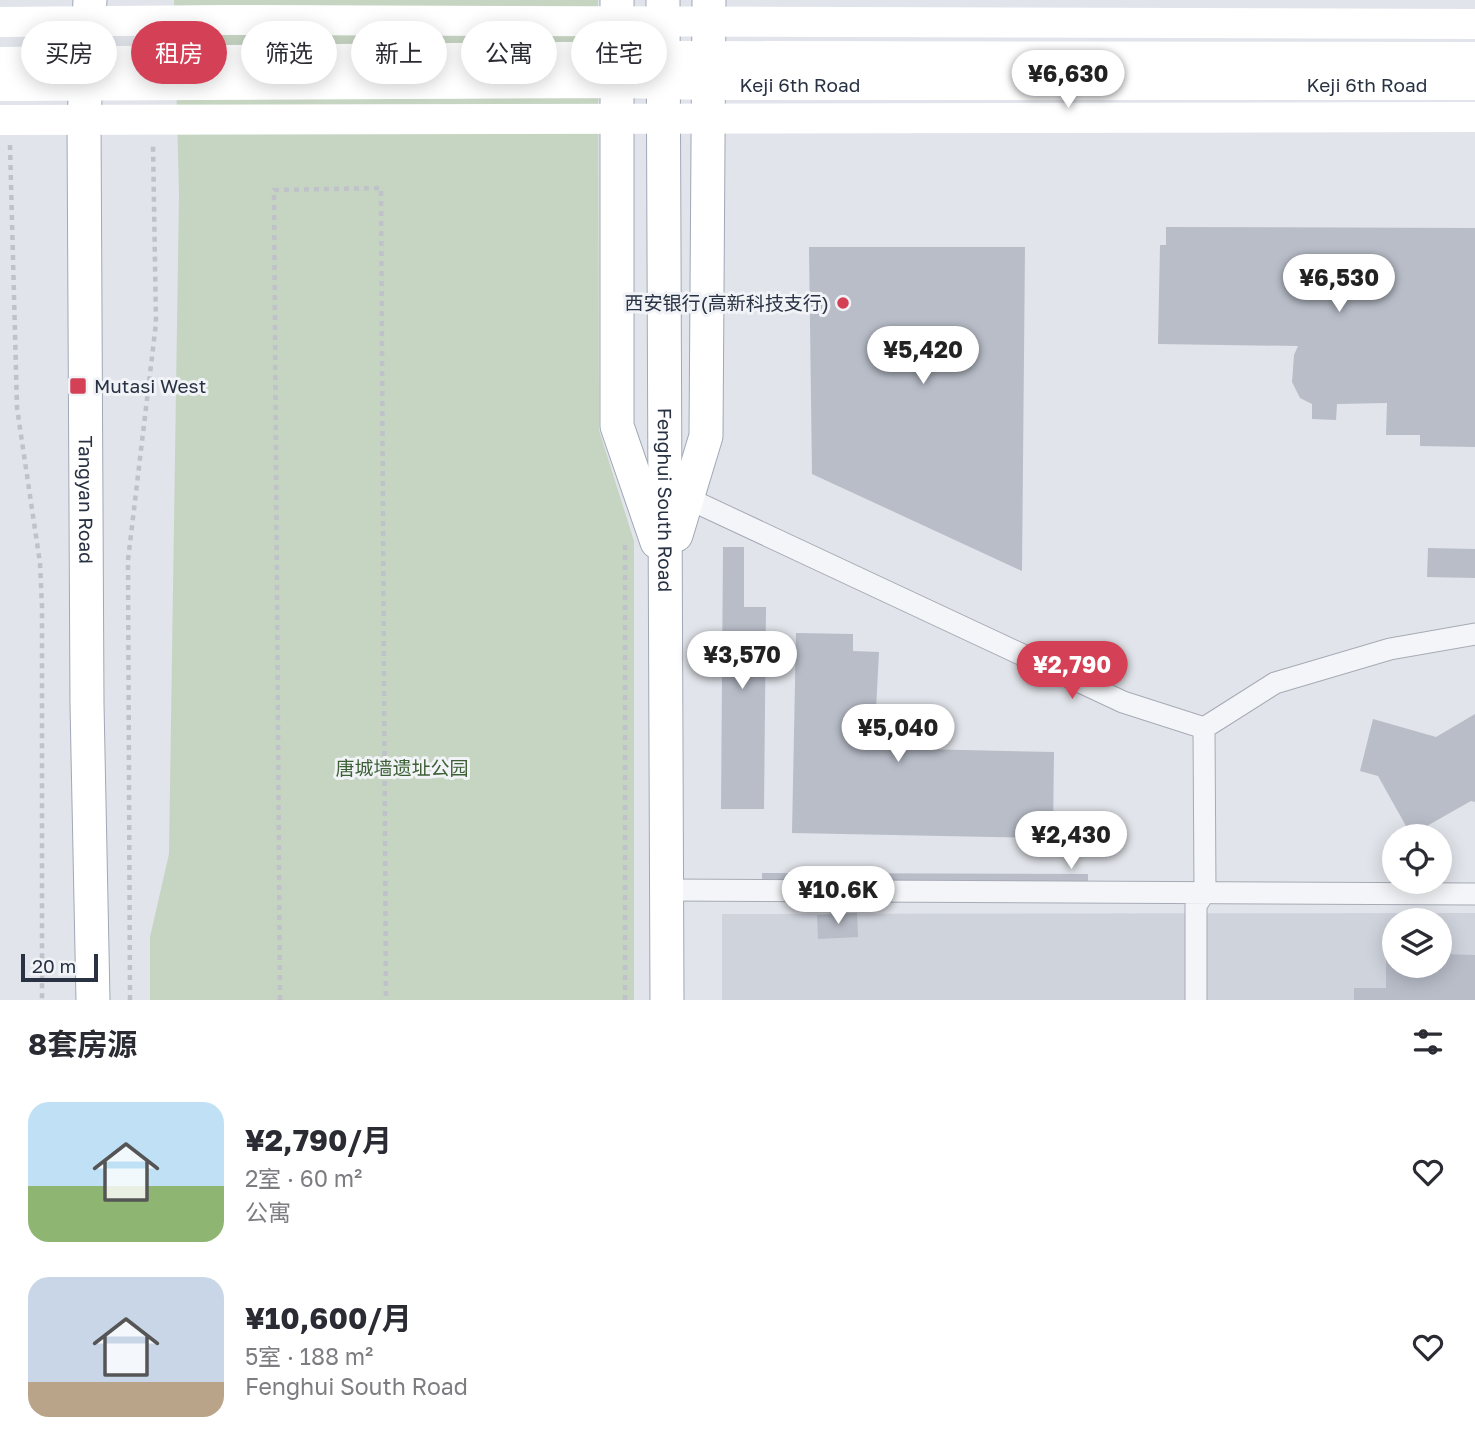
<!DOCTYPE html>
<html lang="zh">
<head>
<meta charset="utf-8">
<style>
	:root { --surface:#fff; --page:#f7f7f7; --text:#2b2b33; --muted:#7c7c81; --accent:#d44156 }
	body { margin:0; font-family:"Golos Text","Noto Sans SC",sans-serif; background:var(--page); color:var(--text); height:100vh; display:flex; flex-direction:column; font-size:26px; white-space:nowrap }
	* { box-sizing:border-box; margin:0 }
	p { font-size:23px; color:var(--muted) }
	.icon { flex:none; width:38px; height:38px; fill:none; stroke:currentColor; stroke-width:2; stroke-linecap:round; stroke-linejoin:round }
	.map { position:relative; height:1000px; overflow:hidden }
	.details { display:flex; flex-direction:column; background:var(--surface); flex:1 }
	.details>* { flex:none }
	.hud { position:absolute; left:21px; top:21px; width:700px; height:63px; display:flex; gap:14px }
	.fabs { position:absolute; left:1382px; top:824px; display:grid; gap:14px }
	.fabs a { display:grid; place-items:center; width:70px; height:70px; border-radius:50%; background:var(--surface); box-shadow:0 4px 18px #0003; font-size:35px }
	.scale { position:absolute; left:21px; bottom:18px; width:77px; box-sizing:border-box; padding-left:7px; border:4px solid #283243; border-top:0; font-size:19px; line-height:24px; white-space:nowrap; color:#283243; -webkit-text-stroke:5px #f1f3f7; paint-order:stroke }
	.price { position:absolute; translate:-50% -60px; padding:0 16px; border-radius:24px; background:#fff; color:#222; font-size:23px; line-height:46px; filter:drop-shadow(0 2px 4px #0008) }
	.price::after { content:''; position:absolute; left:50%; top:42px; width:21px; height:16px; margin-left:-10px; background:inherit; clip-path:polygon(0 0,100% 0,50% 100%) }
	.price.selected { background:var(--accent); color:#fff }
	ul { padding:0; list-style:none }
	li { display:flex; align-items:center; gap:21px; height:175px; padding:0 28px }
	li span { display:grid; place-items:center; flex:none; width:196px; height:140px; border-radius:21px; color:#555 }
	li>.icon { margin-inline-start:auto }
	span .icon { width:84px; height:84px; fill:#fffc; stroke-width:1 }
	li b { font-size:30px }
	h2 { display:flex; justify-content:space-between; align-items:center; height:84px; padding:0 28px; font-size:30px }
	.chip { padding:0 24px; border-radius:32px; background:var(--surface); box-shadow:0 4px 18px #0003; font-size:24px; line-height:63px }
	.chip.selected { background:var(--accent); color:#fff }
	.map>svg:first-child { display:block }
	.built { fill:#cfd3dc; fill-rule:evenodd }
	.green { fill:#c6d4c2 }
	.building { fill:#b8bdc8 }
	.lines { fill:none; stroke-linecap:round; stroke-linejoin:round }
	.minor-casing { stroke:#a6abb5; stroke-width:23 }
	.primary-casing { stroke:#a0a8b6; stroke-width:35 }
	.path { stroke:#bfc2c9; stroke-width:4.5; stroke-dasharray:5 5; stroke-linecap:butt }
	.minor { stroke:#f4f5f8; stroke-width:21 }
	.secondary { stroke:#fff; stroke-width:30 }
	.primary { stroke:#fff; stroke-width:33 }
	.poi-dot { fill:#d44156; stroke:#f1f3f7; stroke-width:2.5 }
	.labels { text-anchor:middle; stroke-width:6; stroke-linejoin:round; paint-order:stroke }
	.street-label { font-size:19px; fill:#283243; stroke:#f1f3f7 }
	.poi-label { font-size:19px; fill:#283243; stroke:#f1f3f7; text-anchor:end }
	.park-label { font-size:19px; fill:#3d5f35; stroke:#f1f3f7 }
</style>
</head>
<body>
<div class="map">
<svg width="1475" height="1000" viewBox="0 0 1475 1000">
	<rect width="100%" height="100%" fill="#e1e4ea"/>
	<path class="built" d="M1475 913V1000H722V914ZM1395 920H1440V966H1395Z"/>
	<path class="green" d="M174 0H598L599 430 634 541V1000H150V937L169 854 179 193Z"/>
	<path class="building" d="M1166 227 1475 228V447L1420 446V435H1386L1387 403 1337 404 1336 420 1312 419V404L1300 398 1292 382 1294 355 1298 346 1158 344 1160 245H1166Z
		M809 247H1025L1022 571 812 474Z
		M723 547H744V607H766L764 809H721Z
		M1428 548 1475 549V578L1427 577Z
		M796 633 853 634V651L879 652 874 748 1054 752 1053 833 1042 832V838L792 833Z
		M1475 714V802L1471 801 1411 835 1378 776 1360 771 1373 719 1436 737Z
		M762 873 1088 874V893H762Z
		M857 913 858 937 818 939 817 915Z
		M1386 954H1395V966H1440V954L1475 955V1000H1354V988H1386Z"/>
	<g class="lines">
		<g class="minor-casing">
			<path id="minor" d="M687 498 1123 702 1204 728 1275 683 1390 649 1475 634
				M667 890 1475 894
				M1196 1000V905L1205 892 1204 728"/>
		</g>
		<g class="primary-casing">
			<g id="primary">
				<path id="s2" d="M90 0 84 119 87 704 93 1000"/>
				<path d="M617 0V426L657 542"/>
				<path id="s3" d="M663 0 667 1000"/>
				<path d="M676 535 706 436 709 0"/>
			</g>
		</g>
		<path class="path" d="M10 145 17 408 40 563 42 607V1000
			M130 1000 128 560 156 323 153 144
			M280 1000 274 190 381 188 386 1000
			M625 1000V543"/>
		<use href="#minor" class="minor"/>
		<g class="secondary">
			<path d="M0 22 226 20 1475 24"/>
			<path d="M0 62 663 56 1475 57"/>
			<path id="s1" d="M0 86 617 83 709 85H1475"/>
			<path d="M0 120 1475 117"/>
		</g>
		<use href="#primary" class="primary"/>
	</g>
	<g class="poi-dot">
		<circle cx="843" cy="303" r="7"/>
		<rect x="69" y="377" width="18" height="18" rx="3.5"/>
	</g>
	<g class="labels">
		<g class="street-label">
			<text dy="7" stroke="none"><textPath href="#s1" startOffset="800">Keji 6th Road</textPath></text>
			<text dy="7" stroke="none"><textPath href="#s1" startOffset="1367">Keji 6th Road</textPath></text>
			<text dy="7" stroke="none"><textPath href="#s2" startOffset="500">Tangyan Road</textPath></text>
			<text dy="7" stroke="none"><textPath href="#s3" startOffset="500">Fenghui South Road</textPath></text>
		</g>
		<g class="poi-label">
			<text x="829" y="310">西安银行(高新科技支行)</text>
			<text x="94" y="393" text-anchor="start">Mutasi West</text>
		</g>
		<g class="park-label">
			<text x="402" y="775">唐城墙遗址公园</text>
		</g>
	</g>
</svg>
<div class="fabs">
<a><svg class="icon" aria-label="locate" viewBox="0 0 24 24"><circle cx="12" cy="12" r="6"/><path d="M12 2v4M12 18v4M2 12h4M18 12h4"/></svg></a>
<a><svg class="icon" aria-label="layers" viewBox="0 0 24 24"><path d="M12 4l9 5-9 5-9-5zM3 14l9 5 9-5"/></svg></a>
</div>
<div class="scale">20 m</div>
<b class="price" style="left:1068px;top:110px">¥6,630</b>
<b class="price" style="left:1339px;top:314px">¥6,530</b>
<b class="price" style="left:923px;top:386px">¥5,420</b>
<b class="price" style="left:742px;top:691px">¥3,570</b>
<b class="price selected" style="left:1072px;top:701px">¥2,790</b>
<b class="price" style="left:898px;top:764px">¥5,040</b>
<b class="price" style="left:1071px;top:871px">¥2,430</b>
<b class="price" style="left:838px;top:926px">¥10.6K</b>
<div class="hud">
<a class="chip">买房</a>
<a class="chip selected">租房</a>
<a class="chip">筛选</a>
<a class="chip">新上</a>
<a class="chip">公寓</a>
<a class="chip">住宅</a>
</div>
</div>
<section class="details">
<h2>8套房源<svg class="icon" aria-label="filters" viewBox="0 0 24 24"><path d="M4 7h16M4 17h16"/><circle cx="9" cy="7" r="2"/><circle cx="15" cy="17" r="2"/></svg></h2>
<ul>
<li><span style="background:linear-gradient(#bfe0f5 60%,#8fb573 0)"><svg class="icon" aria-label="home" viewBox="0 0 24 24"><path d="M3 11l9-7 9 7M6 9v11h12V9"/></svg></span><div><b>¥2,790/月</b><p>2室 · 60 m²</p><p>公寓</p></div><svg class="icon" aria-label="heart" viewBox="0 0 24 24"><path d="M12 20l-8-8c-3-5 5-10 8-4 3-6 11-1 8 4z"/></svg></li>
<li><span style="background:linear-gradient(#c9d6e8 75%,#b9a48a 0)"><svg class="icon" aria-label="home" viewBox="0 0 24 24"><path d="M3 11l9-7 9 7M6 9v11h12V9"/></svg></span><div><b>¥10,600/月</b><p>5室 · 188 m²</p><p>Fenghui South Road</p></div><svg class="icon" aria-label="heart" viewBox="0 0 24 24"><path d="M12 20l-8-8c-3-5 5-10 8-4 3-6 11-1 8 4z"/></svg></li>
</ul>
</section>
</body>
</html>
